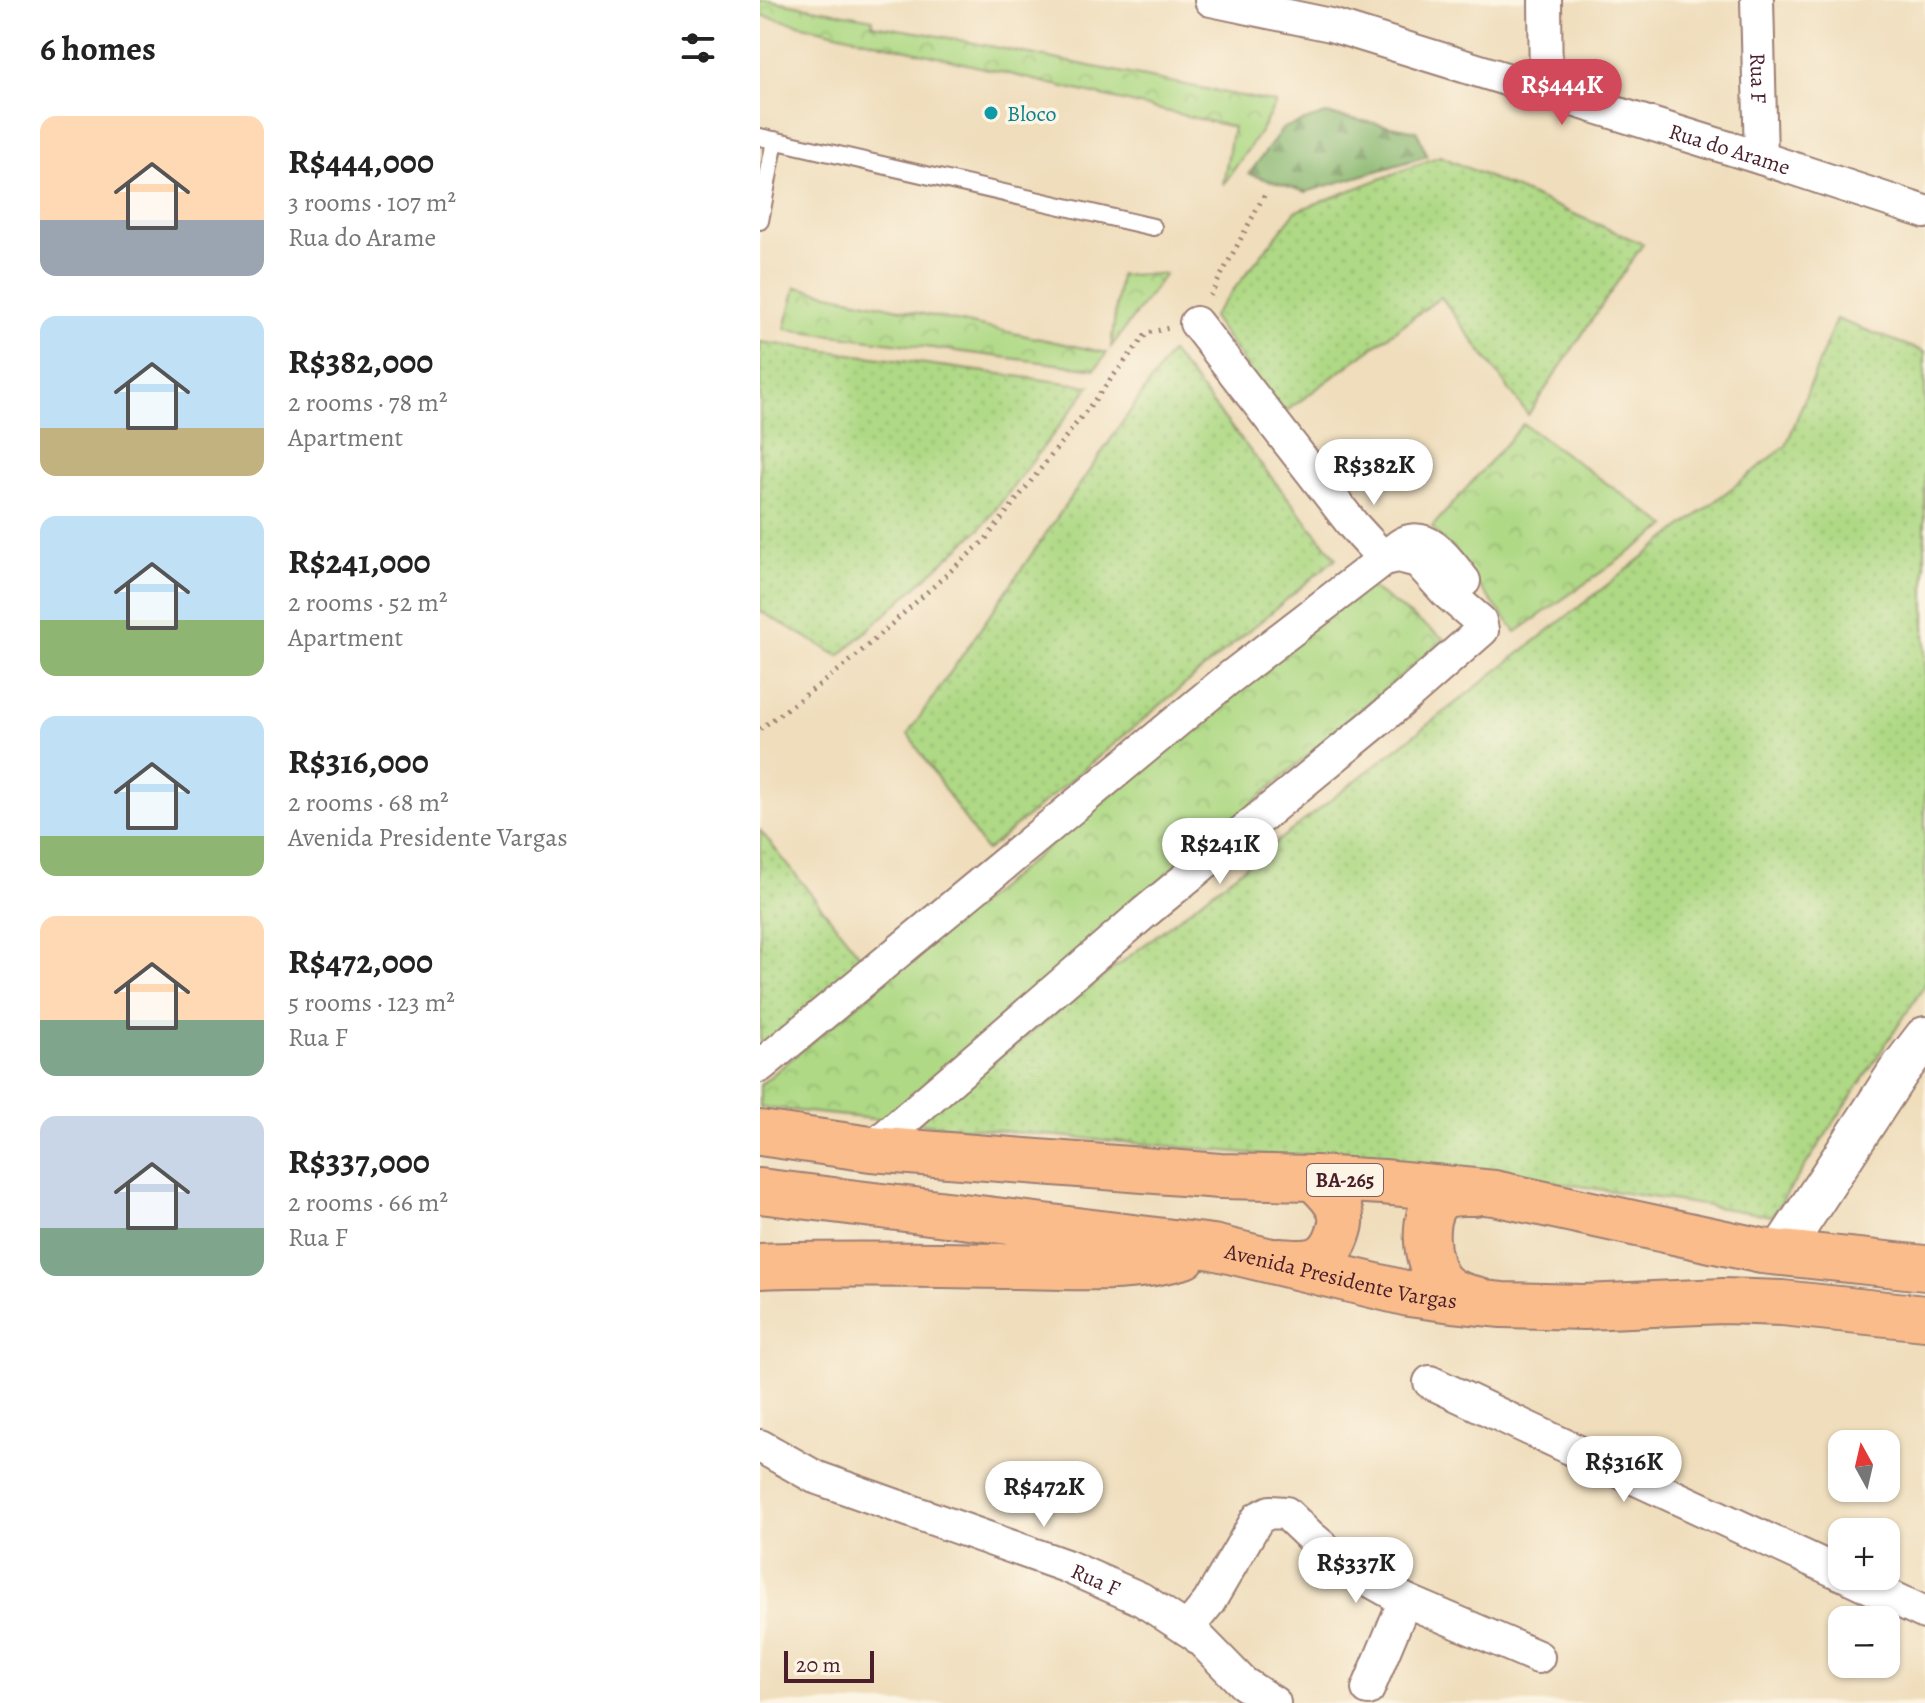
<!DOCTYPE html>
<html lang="en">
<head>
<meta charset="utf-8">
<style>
	:root { --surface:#fff; --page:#f6f6f6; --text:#222; --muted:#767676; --accent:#d1495b }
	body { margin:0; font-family:Alegreya,serif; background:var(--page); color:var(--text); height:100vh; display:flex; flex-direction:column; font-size:30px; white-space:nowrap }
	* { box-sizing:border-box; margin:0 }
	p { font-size:26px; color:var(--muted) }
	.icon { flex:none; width:44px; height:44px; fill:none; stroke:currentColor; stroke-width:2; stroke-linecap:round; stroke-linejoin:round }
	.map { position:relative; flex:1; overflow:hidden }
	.details { display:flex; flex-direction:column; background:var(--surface); width:760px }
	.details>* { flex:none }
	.needle { width:52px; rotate:352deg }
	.fabs { position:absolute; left:1068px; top:1430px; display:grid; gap:16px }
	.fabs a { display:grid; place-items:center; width:72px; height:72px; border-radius:16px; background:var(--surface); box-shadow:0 2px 6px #0004; font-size:40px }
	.scale { position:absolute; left:24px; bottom:20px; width:90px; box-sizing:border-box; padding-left:8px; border:4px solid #4a1f2b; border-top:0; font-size:22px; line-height:28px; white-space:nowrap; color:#4a1f2b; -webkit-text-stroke:6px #fcf5e5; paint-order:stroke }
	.price { position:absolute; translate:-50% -68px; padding:0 18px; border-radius:28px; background:#fff; color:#222; font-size:26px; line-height:52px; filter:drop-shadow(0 2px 4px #0008) }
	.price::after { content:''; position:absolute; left:50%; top:48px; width:24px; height:18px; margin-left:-12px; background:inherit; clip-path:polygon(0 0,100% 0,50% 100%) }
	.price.active { background:var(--accent); color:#fff }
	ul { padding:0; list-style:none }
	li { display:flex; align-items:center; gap:24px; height:200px; padding:0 40px }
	li span { display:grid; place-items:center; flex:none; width:224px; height:160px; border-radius:16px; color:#555 }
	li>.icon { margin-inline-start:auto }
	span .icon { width:96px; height:96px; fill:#fffc; stroke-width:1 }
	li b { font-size:34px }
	h2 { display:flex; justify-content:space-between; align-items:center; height:96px; padding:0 40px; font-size:34px }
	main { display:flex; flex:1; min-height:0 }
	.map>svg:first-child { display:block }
	.grass { fill:url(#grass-dots); stroke:#7c7c58; stroke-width:2 }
	.forest { fill:url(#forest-firs); stroke:#6a6c4e; stroke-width:2 }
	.park { fill:url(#park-crowns); stroke:#7c7c58; stroke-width:2 }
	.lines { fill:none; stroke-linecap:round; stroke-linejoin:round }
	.service-casing { stroke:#9c7e73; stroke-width:20 }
	.minor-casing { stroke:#9c7e73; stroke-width:36 }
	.tertiary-casing { stroke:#9c7e73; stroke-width:44 }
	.primary-casing { stroke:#9c7e73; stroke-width:48 }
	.path { stroke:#9c7e73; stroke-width:5; stroke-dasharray:2 6; stroke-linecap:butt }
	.service { stroke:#fff; stroke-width:16 }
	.minor { stroke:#fff; stroke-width:32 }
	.tertiary { stroke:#fff; stroke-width:40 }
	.primary { stroke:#fabc8b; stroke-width:44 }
	.culture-dot { fill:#0f9aa8; stroke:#fcf5e5; stroke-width:3 }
	.labels { text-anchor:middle; stroke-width:7; stroke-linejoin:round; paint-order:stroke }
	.shield { fill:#fcf5e5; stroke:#7f5f63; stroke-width:2 }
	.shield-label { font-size:20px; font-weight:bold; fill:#4a1f2b }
	.street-label { font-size:22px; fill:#4a1f2b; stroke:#fcf5e5 }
	.culture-label { font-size:22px; fill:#0d838f; stroke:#fcf5e5; text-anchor:start }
</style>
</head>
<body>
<main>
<section class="details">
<h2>6 homes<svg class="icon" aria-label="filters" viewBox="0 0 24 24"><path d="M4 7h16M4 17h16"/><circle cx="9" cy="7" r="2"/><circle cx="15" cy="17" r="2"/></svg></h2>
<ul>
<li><span style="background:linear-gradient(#ffd9b3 65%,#9aa5b1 0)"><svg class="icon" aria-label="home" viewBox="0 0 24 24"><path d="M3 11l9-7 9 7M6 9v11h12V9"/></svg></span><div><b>R$444,000</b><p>3 rooms · 107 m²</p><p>Rua do Arame</p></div></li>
<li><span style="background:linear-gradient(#bfe0f5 70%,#c2b280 0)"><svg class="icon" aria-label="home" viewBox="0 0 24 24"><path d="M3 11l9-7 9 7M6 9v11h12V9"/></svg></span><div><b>R$382,000</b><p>2 rooms · 78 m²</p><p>Apartment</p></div></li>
<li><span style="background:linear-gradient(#bfe0f5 65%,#8fb573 0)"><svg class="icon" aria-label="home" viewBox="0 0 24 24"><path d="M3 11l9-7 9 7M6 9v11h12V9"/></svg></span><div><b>R$241,000</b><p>2 rooms · 52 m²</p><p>Apartment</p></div></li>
<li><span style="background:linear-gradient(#bfe0f5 75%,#8fb573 0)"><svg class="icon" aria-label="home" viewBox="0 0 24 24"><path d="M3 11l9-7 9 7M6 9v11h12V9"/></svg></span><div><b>R$316,000</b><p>2 rooms · 68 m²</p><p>Avenida Presidente Vargas</p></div></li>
<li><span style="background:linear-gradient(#ffd9b3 65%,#7fa58c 0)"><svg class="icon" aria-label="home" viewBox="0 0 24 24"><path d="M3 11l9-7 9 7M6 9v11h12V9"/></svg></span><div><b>R$472,000</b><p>5 rooms · 123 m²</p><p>Rua F</p></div></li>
<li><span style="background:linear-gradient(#c9d6e8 70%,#7fa58c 0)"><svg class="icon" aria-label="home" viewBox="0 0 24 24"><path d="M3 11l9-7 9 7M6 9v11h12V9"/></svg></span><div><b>R$337,000</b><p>2 rooms · 66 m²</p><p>Rua F</p></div></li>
</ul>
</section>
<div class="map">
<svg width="1165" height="1703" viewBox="0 0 1165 1703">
	<defs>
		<pattern id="grass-dots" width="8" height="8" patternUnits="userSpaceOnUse" patternTransform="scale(2)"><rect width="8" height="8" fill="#afd985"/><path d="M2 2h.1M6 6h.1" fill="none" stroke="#98ba73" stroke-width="1.8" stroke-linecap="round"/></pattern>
		<pattern id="forest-firs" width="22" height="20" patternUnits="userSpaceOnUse" patternTransform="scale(2)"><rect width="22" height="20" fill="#8bb972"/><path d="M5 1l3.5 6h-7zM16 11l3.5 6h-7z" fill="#74965e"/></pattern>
		<pattern id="park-crowns" width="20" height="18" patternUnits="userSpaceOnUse" patternTransform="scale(2)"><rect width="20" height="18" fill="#afd985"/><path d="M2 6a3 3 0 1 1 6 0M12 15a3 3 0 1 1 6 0" fill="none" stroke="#98ba73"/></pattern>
	</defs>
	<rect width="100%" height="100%" fill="#fcf5e5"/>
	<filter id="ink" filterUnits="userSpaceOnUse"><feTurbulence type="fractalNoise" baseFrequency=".0125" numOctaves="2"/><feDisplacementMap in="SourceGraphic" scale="16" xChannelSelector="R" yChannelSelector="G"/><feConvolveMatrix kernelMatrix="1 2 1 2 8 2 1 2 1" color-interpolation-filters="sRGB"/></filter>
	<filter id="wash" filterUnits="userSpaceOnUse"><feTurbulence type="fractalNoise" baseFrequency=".006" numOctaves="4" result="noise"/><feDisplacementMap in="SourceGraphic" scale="32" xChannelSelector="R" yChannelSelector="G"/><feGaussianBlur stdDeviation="1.8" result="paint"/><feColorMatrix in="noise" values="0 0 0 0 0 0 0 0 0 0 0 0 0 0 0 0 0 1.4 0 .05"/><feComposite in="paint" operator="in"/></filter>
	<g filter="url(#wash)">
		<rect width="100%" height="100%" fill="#efddbb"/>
		<path class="grass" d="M680 156 883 244 768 415 681 297 521 415 452 317 536 211Z
			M1076 319 1165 352V985L1012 1216 775 1179 155 1123 1026 446Z
			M0 342 330 386 222 527 79 656 0 611Z
			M411 352 576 558 226 851 148 734Z
			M0 830 106 963 0 1048Z"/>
		<path class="forest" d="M566 114 657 131 667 156 546 192 489 174 523 128Z"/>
		<path class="park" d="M0 0H9L113 19 112 25 169 34 516 103 500 132 463 185 473 127 0 15Z
			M405 274 351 347 360 275Z
			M36 287 347 353 335 369 25 329Z
			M763 424 907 526 756 632 672 527Z
			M606 584 684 639 123 1120 0 1107V1085Z"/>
	</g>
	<g filter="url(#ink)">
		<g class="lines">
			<g class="service-casing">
				<path id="service" d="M0 137 393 227
					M0 221 15 140"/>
			</g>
			<g class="minor-casing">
				<g id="minor">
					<path id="s1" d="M451 0 571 25 1001 158 1165 212"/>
					<path d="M785 0 786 93"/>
					<path id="s2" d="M997 0 1001 158"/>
					<path d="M436 323 593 525 624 559C630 554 637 546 644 543 671 531 690 564 704 581"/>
					<path d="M0 1066 468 679 624 559 638 556 658 561 686 592 720 621 722 630 632 709 384 913 111 1149"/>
					<path d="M670 1382 859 1471 1082 1574"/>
					<path id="s3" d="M0 1446 55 1477 306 1566 381 1599 436 1635 483 1683 514 1703"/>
					<path d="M1087 1576 1165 1613"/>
					<path d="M427 1629 449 1602 498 1518 510 1512 526 1513 551 1537 588 1568 645 1600 778 1657"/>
					<path d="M608 1689 645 1600"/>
				</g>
			</g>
			<g class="tertiary-casing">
				<path id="tertiary" d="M1020 1253 1139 1071 1165 1037"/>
			</g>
			<g class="primary-casing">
				<g id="primary">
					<path d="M0 1133 111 1149 460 1176 554 1178 623 1182 734 1193 1002 1251 1165 1268"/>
					<path id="s4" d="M0 1191 453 1247 649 1294 693 1300 742 1305 824 1307 963 1301 1022 1303 1165 1318"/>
					<path d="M715 1193C705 1193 694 1192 684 1196 658 1208 665 1266 681 1283 690 1293 703 1296 716 1299"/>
					<path d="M520 1261C547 1263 566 1265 577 1237 580 1229 583 1220 580 1212 576 1198 564 1188 554 1178"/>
					<path d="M0 1266C84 1263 169 1265 253 1266 310 1266 369 1273 424 1256"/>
				</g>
			</g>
			<path class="path" d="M450 296 506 192
				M0 729 87 664 225 540 387 333 409 328"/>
			<use href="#service" class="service"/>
			<use href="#minor" class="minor"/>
			<use href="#tertiary" class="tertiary"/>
			<use href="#primary" class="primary"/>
		</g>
	</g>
	<circle class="culture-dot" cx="231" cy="113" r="8"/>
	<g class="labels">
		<rect class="shield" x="547" y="1164" width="76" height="32" rx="6"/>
		<g class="shield-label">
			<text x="585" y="1187">BA-265</text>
		</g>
		<g class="street-label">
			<text dy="8" stroke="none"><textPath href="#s2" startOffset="78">Rua F</textPath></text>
			<text dy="8" stroke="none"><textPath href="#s1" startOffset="540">Rua do Arame</textPath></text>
			<text dy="8" stroke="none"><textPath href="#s4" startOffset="588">Avenida Presidente Vargas</textPath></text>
			<text dy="8" stroke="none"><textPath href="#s3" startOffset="362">Rua F</textPath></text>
		</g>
		<g class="culture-label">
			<text x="247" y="121">Bloco</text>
		</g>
	</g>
</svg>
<div class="fabs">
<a><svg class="needle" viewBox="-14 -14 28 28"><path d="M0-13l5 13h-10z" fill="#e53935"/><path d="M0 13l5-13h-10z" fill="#767676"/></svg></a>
<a>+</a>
<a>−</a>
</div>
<div class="scale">20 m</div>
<b class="price active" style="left:802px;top:127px">R$444K</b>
<b class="price" style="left:614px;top:507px">R$382K</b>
<b class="price" style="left:460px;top:886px">R$241K</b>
<b class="price" style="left:864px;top:1504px">R$316K</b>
<b class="price" style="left:284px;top:1529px">R$472K</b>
<b class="price" style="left:596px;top:1605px">R$337K</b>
</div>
</main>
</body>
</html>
